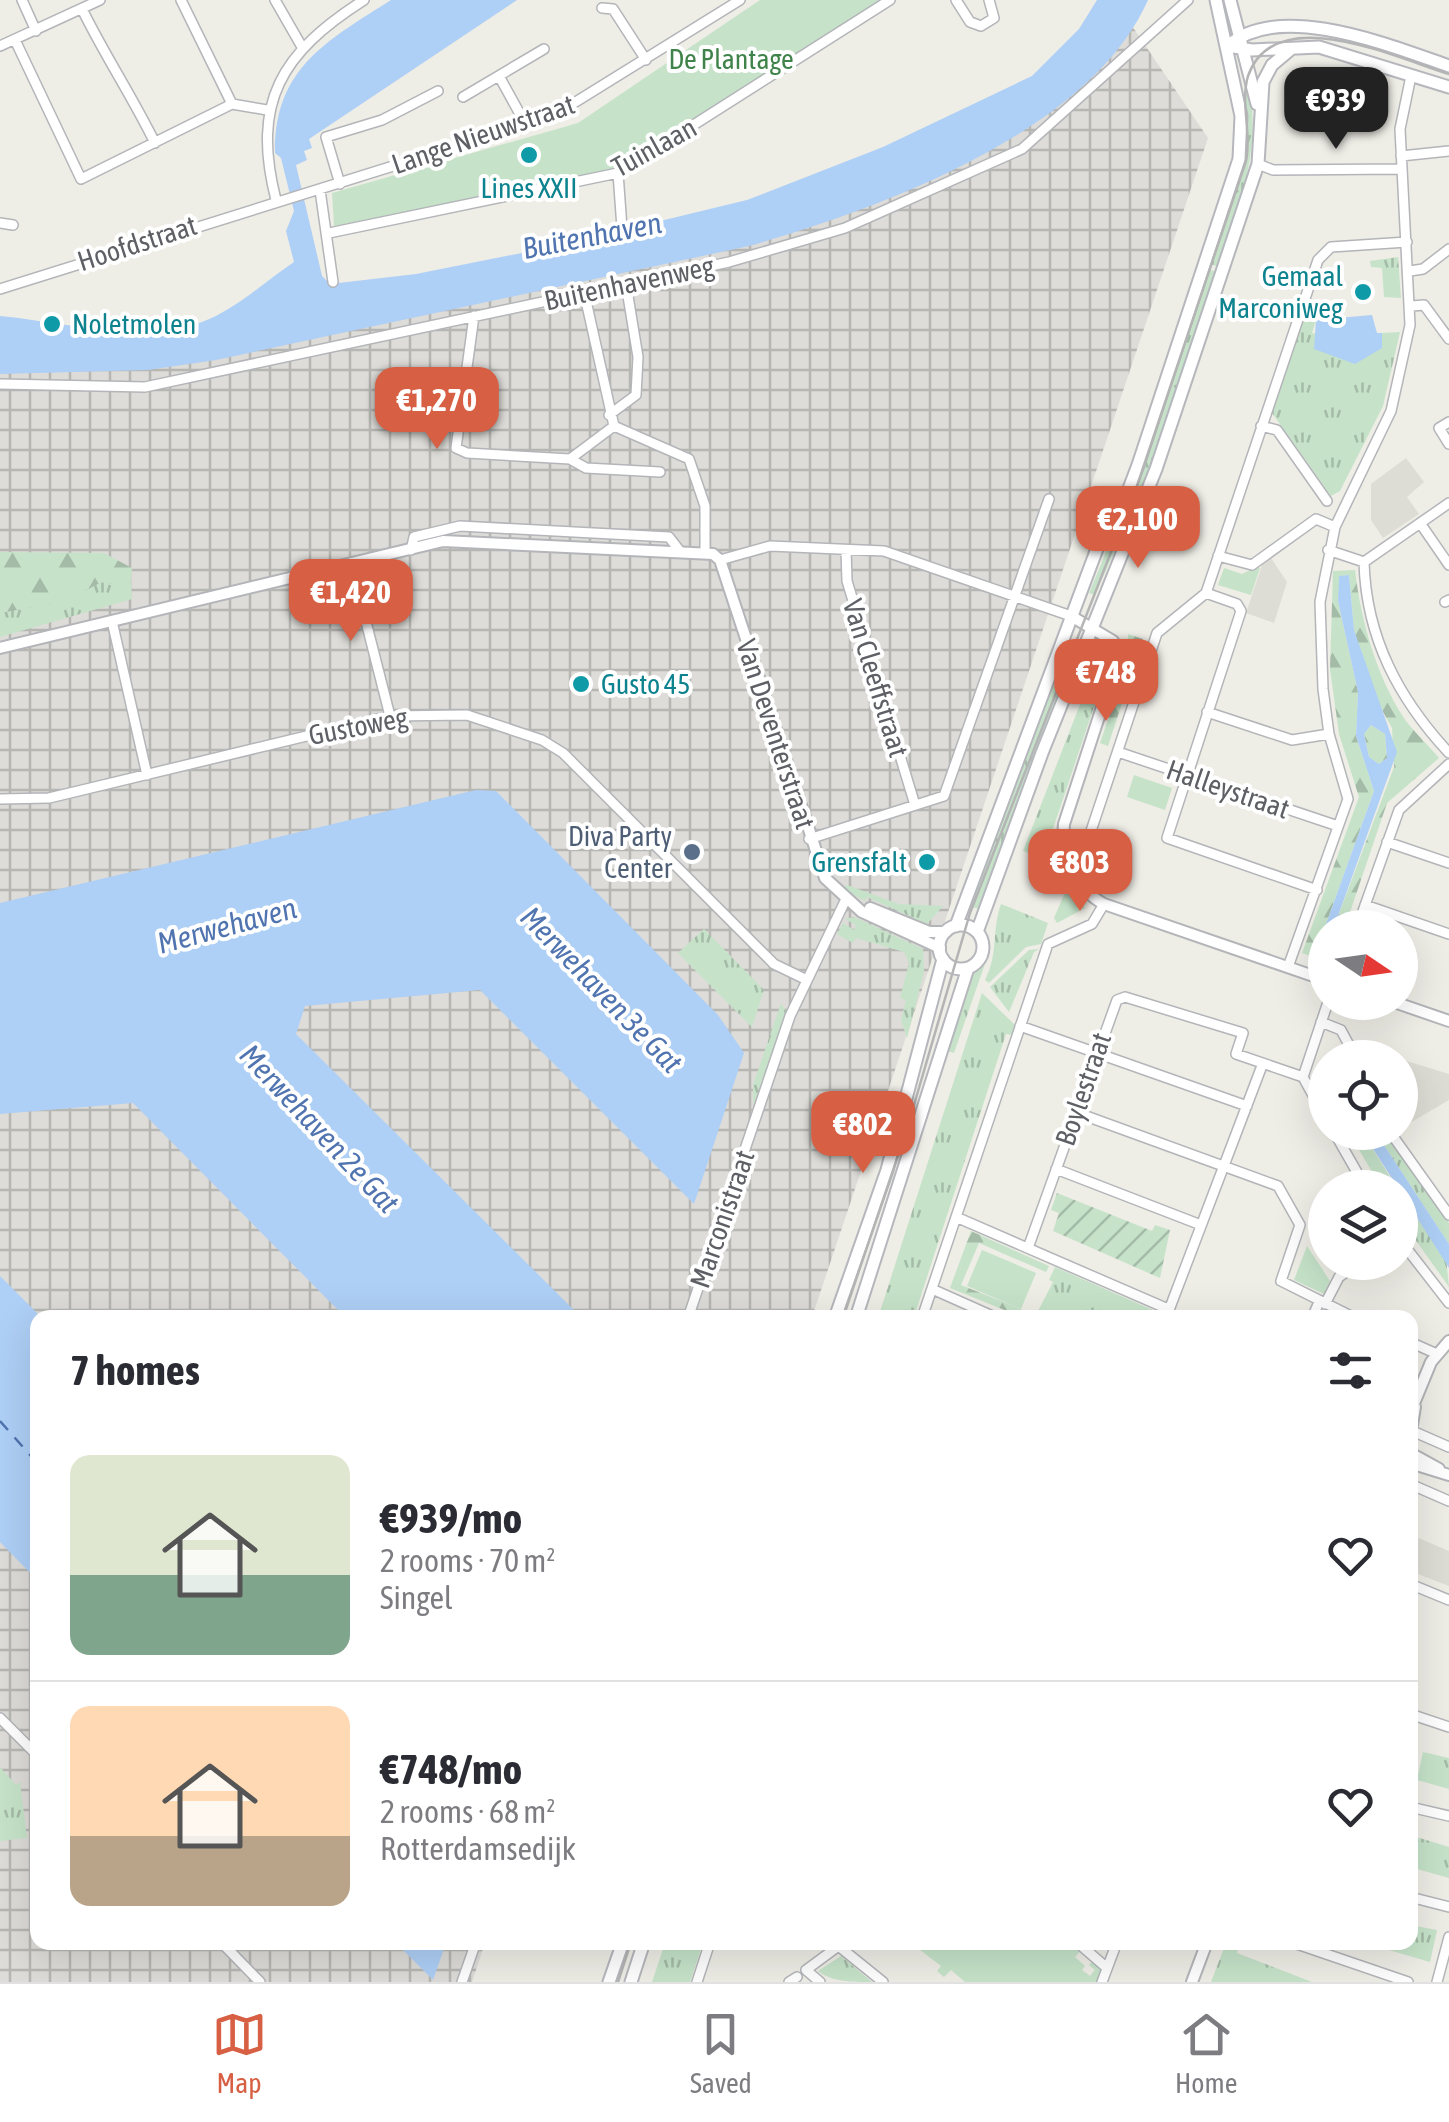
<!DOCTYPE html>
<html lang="en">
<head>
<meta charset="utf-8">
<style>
	:root { --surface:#fff; --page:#f7f7f7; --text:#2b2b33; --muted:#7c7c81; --line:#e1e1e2; --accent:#d75f43 }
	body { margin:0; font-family:"Asap Condensed",sans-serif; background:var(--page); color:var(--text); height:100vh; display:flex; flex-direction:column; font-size:38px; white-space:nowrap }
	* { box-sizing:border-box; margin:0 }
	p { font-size:32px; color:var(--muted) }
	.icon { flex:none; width:55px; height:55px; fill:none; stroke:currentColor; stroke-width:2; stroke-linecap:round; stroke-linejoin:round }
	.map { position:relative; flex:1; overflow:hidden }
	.sheet { position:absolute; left:30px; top:1310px; width:1388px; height:640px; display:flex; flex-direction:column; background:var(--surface); border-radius:20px; box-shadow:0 10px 40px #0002 }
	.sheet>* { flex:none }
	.needle { width:65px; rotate:103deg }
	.buttons { position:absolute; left:1308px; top:910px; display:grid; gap:20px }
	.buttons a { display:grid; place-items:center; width:110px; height:110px; border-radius:50%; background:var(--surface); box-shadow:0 10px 40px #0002; font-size:50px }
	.price { position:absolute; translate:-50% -85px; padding:0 22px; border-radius:20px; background:var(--accent); color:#fff; font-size:32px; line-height:65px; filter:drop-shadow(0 2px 5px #0008) }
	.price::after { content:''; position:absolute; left:50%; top:60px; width:30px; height:22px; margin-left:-15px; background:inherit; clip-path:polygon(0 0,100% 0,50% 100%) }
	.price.current { background:#222; color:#fff }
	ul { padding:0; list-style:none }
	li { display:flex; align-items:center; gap:30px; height:250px; padding:0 40px }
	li+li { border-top:2px solid var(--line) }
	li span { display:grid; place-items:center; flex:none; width:280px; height:200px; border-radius:20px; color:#555 }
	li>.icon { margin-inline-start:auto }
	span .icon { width:120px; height:120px; fill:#fffc; stroke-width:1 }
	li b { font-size:42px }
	h2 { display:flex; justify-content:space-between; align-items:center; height:120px; padding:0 40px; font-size:42px }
	.dock { display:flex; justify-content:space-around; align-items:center; height:140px; border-top:2px solid var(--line); background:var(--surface); font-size:28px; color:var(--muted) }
	.dock a { display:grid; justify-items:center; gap:5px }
	.dock .current { color:var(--accent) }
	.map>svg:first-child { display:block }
	.industrial { fill:url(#industrial-grid) }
	.education { fill:#deddd5 }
	.grass { fill:url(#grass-tufts) }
	.forest { fill:url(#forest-firs) }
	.park { fill:#c6e3c9 }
	.garden { fill:url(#garden-furrows) }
	.water { fill:#aecff6; fill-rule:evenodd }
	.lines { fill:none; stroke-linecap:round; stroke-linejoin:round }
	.ferry { stroke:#5074b0; stroke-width:2.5; stroke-dasharray:12 10; stroke-linecap:butt }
	.minor-casing { stroke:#b3b5b9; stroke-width:12 }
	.tertiary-casing { stroke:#b3b5b9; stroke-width:14 }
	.secondary-casing { stroke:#b5b7bc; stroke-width:15 }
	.minor { stroke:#fff; stroke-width:9 }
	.tertiary { stroke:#fff; stroke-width:10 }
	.secondary { stroke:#fff; stroke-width:11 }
	.tram { stroke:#b4b4b5; stroke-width:2.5 }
	.culture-dot { fill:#0f9aa8; stroke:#fff; stroke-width:4 }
	.service-dot { fill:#5c6f8a; stroke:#fff; stroke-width:4 }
	.labels { text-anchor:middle; stroke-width:8; stroke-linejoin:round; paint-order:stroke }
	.park-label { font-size:28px; fill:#3f834a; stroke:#fff }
	.street-label { font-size:28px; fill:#5e6065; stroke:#fff }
	.culture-label { font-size:28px; fill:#0d838f; stroke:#fff; text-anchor:end }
	.service-label { font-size:28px; fill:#4e5e75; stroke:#fff; text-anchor:end }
	.water-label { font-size:30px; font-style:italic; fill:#5074b0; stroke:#fff }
</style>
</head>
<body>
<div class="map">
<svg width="1449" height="1982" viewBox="0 0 1449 1982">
	<defs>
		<pattern id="industrial-grid" width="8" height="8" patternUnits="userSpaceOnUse" patternTransform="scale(2.5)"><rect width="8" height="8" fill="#dddcd8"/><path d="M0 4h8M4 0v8" fill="none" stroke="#b6b6b3"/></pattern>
		<pattern id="grass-tufts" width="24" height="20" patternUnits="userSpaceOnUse" patternTransform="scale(2.5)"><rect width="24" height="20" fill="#c6e3c9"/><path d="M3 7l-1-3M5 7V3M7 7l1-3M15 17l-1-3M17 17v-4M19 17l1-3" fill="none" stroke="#a4bba7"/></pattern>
		<pattern id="forest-firs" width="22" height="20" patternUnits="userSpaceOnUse" patternTransform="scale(2.5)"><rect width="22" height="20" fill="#c6e3c9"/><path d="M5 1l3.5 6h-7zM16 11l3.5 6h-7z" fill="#a4bba7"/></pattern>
		<pattern id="garden-furrows" width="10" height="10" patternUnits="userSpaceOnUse" patternTransform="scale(2.5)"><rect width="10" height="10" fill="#c6e3c9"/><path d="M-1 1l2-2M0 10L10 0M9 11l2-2" fill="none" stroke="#a4bba7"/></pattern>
	</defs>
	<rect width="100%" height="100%" fill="#eeede6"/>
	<path class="industrial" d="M1128 20 1208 138 812 1317 38 1318V1942L485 1943 472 1982H0V348L174 347 905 168Z"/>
	<path class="education" d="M1406 458 1424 482 1407 497 1419 514 1383 538 1371 520V484Z
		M1271 558 1287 582 1274 623 1246 613 1262 565Z
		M1400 1059 1449 1074V1100L1403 1127Z
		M1416 1537 1449 1551V1586L1410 1571Z"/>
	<path class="grass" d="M1247 77C1264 144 1240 203 1219 267L1208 263 1244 153Z
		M1398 257 1401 298 1384 297 1382 268 1371 267 1370 261Z
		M1206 269 1218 272 1121 554 1114 552 1095 595 1089 593 1132 490Z
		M1305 316 1316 320 1312 333 1382 348V333L1400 332 1383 406 1340 491 1331 496 1272 413Z
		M102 582 123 586 131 582 132 599 0 637V613L64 601Z
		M1074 642 1082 645 982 910 969 906 1052 686 1056 687Z
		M1102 648 1111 654 1110 659 1053 829 1056 853 1044 858 1023 851Z
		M1069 883 1085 908 1057 923 1054 918Z
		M847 885 899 904 943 906 927 924 867 897 865 901 843 889Z
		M1001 904 1048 923 1041 944 1026 947 989 983 985 980C999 952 991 933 1001 904Z
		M854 917 923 949 924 972 907 1038 901 1020 906 1000 900 998 909 963 904 952 856 938 853 943 837 934 843 923 854 930 856 925 845 919Z
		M986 922 987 958 954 1053 945 1050 964 1005 968 973 986 954Z
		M704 929 764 990 752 1027 678 953Z
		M1039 949 1034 952 1009 1012 990 987 1029 950Z
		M982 993 1016 1026 1013 1035 1006 1034 914 1317 878 1318Z
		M781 1003 786 1011 753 1106V1085Z
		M1349 1133H1363L1396 1187H1381Z
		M1376 1133H1395L1449 1223V1244Z
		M1400 1195 1446 1257 1449 1287 1400 1218Z
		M1055 1267 1155 1311 1152 1317H1035L1053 1282 1049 1280Z
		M1423 1752 1449 1758V1789L1417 1780Z
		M0 1767 16 1785 20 1782 27 1838 0 1841Z
		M1410 1835 1449 1847V1878L1410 1867Z
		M1410 1925 1437 1930 1430 1962 1375 1946 1410 1942Z
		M665 1943H703L690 1982H652Z
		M1226 1943H1240L1237 1953 1312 1982H1211Z
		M841 1956 872 1982C852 1982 832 1982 818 1971Z"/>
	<path class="forest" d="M0 552 104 553 132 568 131 582 123 586 102 582 64 601 0 613Z
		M1355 570C1361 622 1377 677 1404 718 1411 729 1428 745 1439 758L1387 803 1345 927H1334L1394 767 1392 728 1374 696 1354 630 1349 575 1340 576 1338 601 1358 692 1356 736 1374 791 1321 938 1325 961 1302 953 1359 797 1339 734 1330 669 1333 571Z
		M1128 634 1143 639 1108 746 1100 743 1129 659Z
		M1371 725 1385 734 1387 758 1379 764 1369 757 1364 734Z
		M971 1231 1049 1266 1046 1272 979 1243 961 1285 1021 1309 1022 1317 950 1288Z"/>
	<path class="park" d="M760 0H884L620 171 334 226 332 193 578 123Z
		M1256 567 1260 568 1251 595 1218 585 1224 568 1242 574Z
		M1134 775 1172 788 1165 810 1127 797Z
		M1307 1246 1330 1281 1324 1294 1294 1280Z
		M982 1250 1036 1273 1021 1309 967 1286Z
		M911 1943H1076L1083 1948 1075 1957 1085 1966 1082 1970 1090 1976 1095 1970 1089 1965 1095 1959 1105 1968 1100 1982H965L951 1970 944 1977 937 1971 941 1966Z"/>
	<path class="garden" d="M1057 1193 1152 1231 1155 1225 1170 1230 1160 1278 1053 1231 1059 1213 1051 1210Z"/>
	<path class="water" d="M391 0H517L309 139 312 148 304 151 307 160 296 165 322 276 330 284 416 274 557 246 747 200 883 147 1032 76 1079 29 1097 0H1148C1089 133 879 209 749 246L216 360 148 370 0 374V316C64 322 139 344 202 322 233 311 266 281 294 262L286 231 294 211 281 158 275 153C274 68 327 41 391 0Z
		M1372 315 1377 333H1382V348L1355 364 1314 349 1316 320Z
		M1349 575 1354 630 1397 752 1334 927 1325 928V942L1321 938 1374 791 1356 736 1358 692 1338 601 1339 576ZM1371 725 1385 734 1387 758 1379 764 1369 757 1364 734Z
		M476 790 496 791 718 1015 744 1053 694 1204 480 990 305 1006 296 1034 581 1317H345L133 1103 0 1114V903Z
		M1363 1133H1376L1449 1244V1268Z
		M0 1276 41 1317 37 1580 0 1542Z
		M396 1943H446L433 1980Z"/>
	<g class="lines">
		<path class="ferry" d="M0 1421 38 1464"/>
		<g class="minor-casing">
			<path id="minor" d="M22 0 36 31
				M181 0 232 104
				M275 0 302 47
				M956 0 970 22 981 26 994 18 989 0
				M602 8 613 9 646 60
				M82 9C105 56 132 96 155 143
				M15 40 81 179 232 104
				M0 46 100 0
				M499 76 526 125
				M463 97 544 49
				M232 104 267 110
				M1401 156 1449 151
				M1258 164 1273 170 1401 169
				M618 173 622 228
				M340 184 326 137 382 120 438 91
				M320 190 333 282
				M276 200C251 102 281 53 364 0
				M0 223 13 225
				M329 233 618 173 890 0
				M1410 271 1423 269 1449 249
				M0 289 553 116 740 0
				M584 292 614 426 689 459 705 506V552
				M1412 306 1424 305 1449 339
				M474 316 456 448 467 453 570 459 586 468 660 472
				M0 384 145 387 729 262 845 228 1022 149 1188 0
				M609 415 636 395 638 357 626 284
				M1449 422 1439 428 1449 444
				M1261 426 1277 430 1327 501
				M570 459 614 426
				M1420 523 1449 565
				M411 550 414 537 460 526 669 537 679 550
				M846 550 847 581 915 805
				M1328 550 1364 562C1366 638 1399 699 1449 753
				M1218 556 1252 565 1316 519 1335 527
				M720 560 770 546 884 551 1071 616
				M1364 562 1449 503
				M351 563 390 716
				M1206 593 1318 260 1331 247 1407 242
				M1206 593 1237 604 1241 611 1167 838 1317 890
				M1445 602 1449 600
				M112 621 147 775
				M1207 712 1292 740 1329 734
				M1118 752 1338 826
				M0 799 49 798 390 716 467 715 542 740 563 753 774 964 805 979
				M809 839 944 796 1049 499
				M1387 842 1449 863
				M1108 884 1088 840 1157 633 1206 593
				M1365 905 1449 934
				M1357 928 1399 810 1449 764
				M1288 967 1348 799 1329 734 1323 689 1320 602 1335 527 1391 411 1410 325 1400 129 1411 76
				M1321 1022 1341 1030 1356 1058
				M1020 1026 1247 1106
				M1303 1077 1325 1117
				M1075 1112 1278 1186 1300 1225 1281 1281 1355 1318
				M1334 1132 1366 1188
				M1390 1132 1449 1215
				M1056 1169 1201 1225
				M956 1217 1168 1309
				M1400 1240 1449 1303
				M1028 1248 1117 1000 1125 997 1243 1033 1236 1054 1303 1077 1328 1002
				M932 1289 997 1318
				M1325 1304 1339 1277 1360 1262
				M688 1318 790 1016 846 899
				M922 1318 1048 944 1092 924 1104 904
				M1166 1318 1263 1063
				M1312 1318 1319 1302
				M1410 1342 1437 1354
				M1410 1430 1449 1447
				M1410 1484 1449 1501
				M1410 1584 1449 1600
				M1410 1714 1449 1727
				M0 1718 38 1756
				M1410 1807 1449 1816
				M1410 1897 1449 1907
				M221 1942 260 1982
				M1077 1942 1107 1968
				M1291 1942 1408 1982
				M836 1944 883 1982
				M462 1982 476 1942
				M697 1982 710 1942
				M789 1982 797 1977
				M820 1982 806 1970 844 1942
				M1102 1982 1117 1942
				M1437 1982 1449 1937"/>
		</g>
		<g class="tertiary-casing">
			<path id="tertiary" d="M1071 616 1113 641 1119 655 1064 824C1061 853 1078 891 1104 904L1325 980
				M0 648 443 541 713 554 720 560 825 878 862 912 940 948
				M870 908 929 932H946
				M1394 1002 1449 1021
				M1410 1413 1431 1362 1449 1341
				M1410 1437 1415 1407
				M1410 1453 1439 1469
				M1410 1463 1449 1475
				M1192 1982 1207 1942"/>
		</g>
		<g class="secondary-casing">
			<path id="secondary" d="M1230 0 1257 104
				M1228 46C1279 0 1391 46 1449 66
				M1228 46 1252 50 1319 47 1449 87
				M939 947a22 22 0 1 1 44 0a22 22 0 1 1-44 0Z
				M956 926 1101 538 1124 502 1138 465 1239 159 1241 116 1216 0
				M977 932 1042 753 1156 469 1258 164 1263 82 1272 65 1291 49
				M835 1318 887 1170 943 959
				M856 1318 968 968
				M609 1982 623 1942
				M631 1982 644 1942"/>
		</g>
		<use href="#minor" class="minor"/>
		<use href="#tertiary" class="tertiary"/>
		<use href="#secondary" class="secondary"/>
		<path class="tram" d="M843 1318 907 1129 970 913 1138 483 1246 161C1252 133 1240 103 1248 76 1275 0 1396 58 1449 74
			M618 1982 631 1942"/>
	</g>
	<g class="culture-dot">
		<circle cx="529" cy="155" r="10"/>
		<circle cx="1363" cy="292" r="10"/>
		<circle cx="52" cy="324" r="10"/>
		<circle cx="581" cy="684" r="10"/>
		<circle cx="927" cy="862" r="10"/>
	</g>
	<circle class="service-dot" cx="692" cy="852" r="10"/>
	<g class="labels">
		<g class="park-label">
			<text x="731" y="69">De Plantage</text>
		</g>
		<g class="street-label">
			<text transform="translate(483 134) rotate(-19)" y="10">Lange Nieuwstraat</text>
			<text transform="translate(654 147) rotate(-29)" y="10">Tuinlaan</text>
			<text transform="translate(137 243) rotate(-18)" y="10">Hoofdstraat</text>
			<text transform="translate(629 283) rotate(-12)" y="10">Buitenhavenweg</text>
			<text transform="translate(876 678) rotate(73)" y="10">Van Cleeffstraat</text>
			<text transform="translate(358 726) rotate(-11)" y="10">Gustoweg</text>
			<text transform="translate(776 734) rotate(72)" y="10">Van Deventerstraat</text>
			<text transform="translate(1228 789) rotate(19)" y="10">Halleystraat</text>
			<text transform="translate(1083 1089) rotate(-71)" y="10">Boylestraat</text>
			<text transform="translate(722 1219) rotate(-71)" y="10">Marconistraat</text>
		</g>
		<g class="culture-label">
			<text x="529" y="198" text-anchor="middle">Lines XXII</text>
			<text x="1343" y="286">Gemaal<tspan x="1343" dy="32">Marconiweg</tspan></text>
			<text x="72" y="334" text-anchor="start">Noletmolen</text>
			<text x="601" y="694" text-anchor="start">Gusto 45</text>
			<text x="907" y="872">Grensfalt</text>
		</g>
		<g class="service-label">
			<text x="672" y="846">Diva Party<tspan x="672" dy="32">Center</tspan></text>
		</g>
		<g class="water-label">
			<text transform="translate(592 236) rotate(-11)" y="10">Buitenhaven</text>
			<text transform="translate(227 926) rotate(-15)" y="10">Merwehaven</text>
			<text transform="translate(601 990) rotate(46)" y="10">Merwehaven 3e Gat</text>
			<text transform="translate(319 1129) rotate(47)" y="10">Merwehaven 2e Gat</text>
		</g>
	</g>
</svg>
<div class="buttons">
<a><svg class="needle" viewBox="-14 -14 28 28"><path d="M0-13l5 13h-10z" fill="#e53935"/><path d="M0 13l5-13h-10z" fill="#7c7c81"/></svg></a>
<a><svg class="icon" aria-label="locate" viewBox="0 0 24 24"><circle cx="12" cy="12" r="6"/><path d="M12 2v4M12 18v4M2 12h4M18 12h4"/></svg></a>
<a><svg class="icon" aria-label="layers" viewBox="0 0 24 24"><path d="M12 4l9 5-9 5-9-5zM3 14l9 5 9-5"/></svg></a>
</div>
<b class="price current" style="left:1336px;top:152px">€939</b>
<b class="price" style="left:437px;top:452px">€1,270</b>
<b class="price" style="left:1138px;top:571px">€2,100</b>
<b class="price" style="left:351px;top:644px">€1,420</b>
<b class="price" style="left:1106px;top:724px">€748</b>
<b class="price" style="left:1080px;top:914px">€803</b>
<b class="price" style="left:863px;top:1176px">€802</b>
<section class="sheet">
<h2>7 homes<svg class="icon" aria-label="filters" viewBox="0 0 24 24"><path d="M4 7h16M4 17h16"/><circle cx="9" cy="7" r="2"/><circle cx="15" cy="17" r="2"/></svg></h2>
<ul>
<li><span style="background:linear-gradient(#dfe7d0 60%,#7fa58c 0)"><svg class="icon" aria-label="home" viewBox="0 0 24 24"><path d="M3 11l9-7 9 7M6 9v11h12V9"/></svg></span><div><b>€939/mo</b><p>2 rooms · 70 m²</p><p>Singel</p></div><svg class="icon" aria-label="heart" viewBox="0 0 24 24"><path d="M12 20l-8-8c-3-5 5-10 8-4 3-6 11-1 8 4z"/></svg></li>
<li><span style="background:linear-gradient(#ffd9b3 65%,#b9a48a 0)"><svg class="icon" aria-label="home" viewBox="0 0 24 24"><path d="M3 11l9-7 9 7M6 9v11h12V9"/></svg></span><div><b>€748/mo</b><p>2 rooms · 68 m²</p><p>Rotterdamsedijk</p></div><svg class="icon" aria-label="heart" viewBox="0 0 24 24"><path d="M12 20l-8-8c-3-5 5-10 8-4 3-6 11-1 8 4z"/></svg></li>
</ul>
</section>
</div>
<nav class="dock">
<a class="current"><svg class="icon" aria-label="map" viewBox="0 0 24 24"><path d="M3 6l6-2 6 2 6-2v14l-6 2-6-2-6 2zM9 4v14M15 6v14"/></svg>Map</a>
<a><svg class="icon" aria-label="saved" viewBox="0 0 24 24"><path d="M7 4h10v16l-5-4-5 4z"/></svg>Saved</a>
<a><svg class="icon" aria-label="home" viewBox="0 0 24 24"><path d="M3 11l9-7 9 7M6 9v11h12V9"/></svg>Home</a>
</nav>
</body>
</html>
